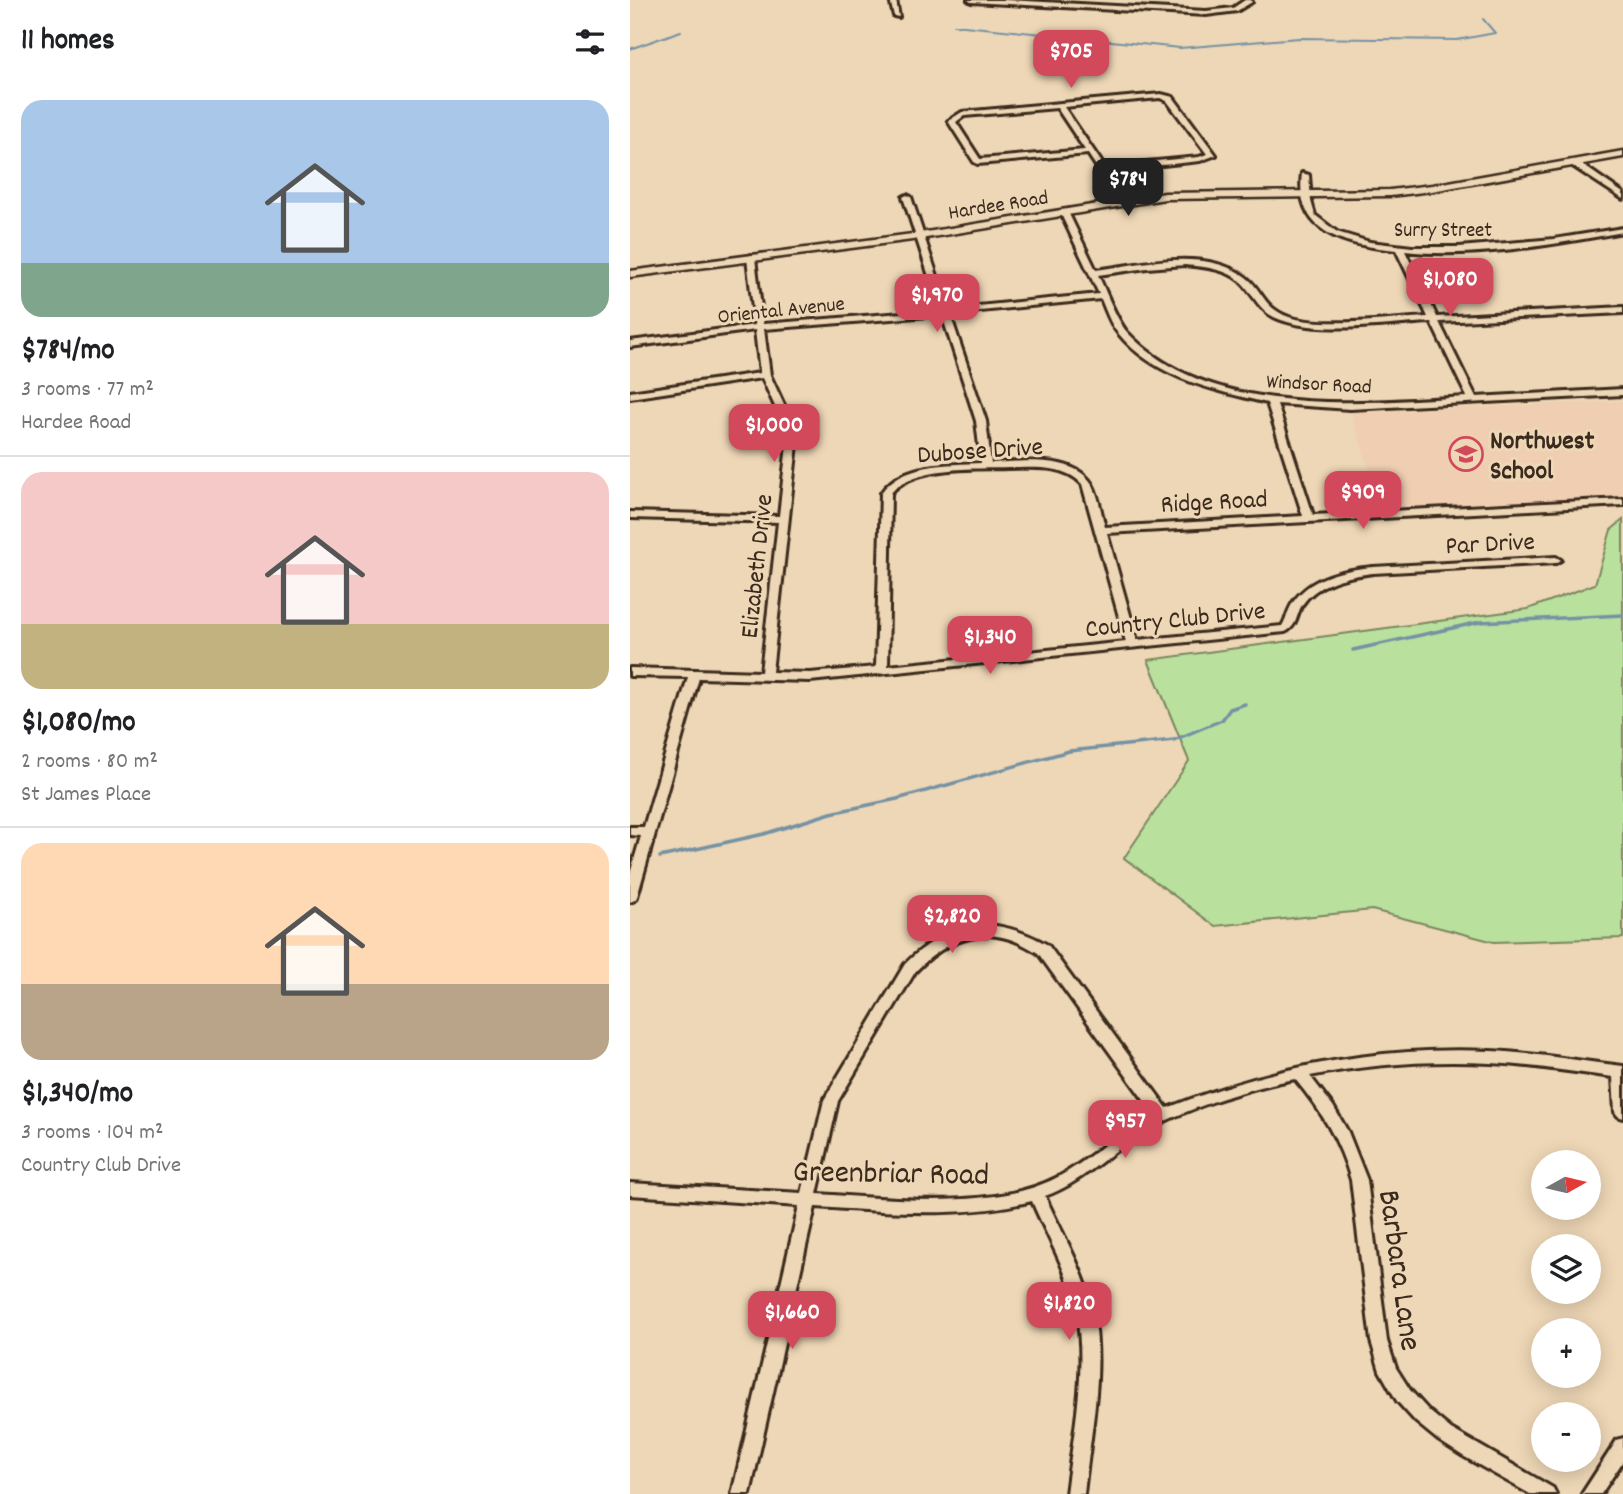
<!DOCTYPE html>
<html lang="en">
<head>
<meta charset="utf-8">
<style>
	:root { --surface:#fff; --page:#f2f2f2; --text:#202124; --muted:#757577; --line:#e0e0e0; --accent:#d1495b }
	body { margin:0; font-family:Dekko,sans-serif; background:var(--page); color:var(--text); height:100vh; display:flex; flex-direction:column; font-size:26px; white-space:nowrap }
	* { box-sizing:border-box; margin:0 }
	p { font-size:23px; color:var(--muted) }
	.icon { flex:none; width:38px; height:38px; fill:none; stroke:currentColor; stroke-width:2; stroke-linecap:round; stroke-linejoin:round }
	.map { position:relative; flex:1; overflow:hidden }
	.details { display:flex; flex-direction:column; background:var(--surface); width:630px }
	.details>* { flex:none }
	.needle { width:46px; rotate:82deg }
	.buttons { position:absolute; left:901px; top:1150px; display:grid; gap:14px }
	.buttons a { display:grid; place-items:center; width:70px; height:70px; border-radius:50%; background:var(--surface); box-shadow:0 4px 18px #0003; font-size:35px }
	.price { position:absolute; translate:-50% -60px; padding:0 16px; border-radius:14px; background:var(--accent); color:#fff; font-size:23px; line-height:46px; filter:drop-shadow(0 2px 4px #0008) }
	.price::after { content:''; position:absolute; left:50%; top:42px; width:21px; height:16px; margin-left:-10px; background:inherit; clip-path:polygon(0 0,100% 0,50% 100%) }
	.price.selected { background:#222; color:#fff }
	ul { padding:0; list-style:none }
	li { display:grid; align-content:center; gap:14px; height:371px; padding:0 21px }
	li+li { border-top:2px solid var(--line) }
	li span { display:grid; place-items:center; height:217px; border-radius:21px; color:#555 }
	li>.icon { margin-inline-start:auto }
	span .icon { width:126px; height:126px; fill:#fffc; stroke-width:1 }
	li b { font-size:30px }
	h2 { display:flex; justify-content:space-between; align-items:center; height:84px; padding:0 21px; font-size:30px }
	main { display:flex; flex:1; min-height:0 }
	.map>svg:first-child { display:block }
	.built { fill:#efceb2 }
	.green { fill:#b9e19d; stroke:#7a865e; stroke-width:2 }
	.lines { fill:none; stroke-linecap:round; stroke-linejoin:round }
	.stream-far1 { stroke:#7592a4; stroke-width:2 }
	.stream { stroke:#7592a4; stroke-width:3.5 }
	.minor-casing { stroke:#3b2a1e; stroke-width:6 }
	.tertiary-casing { stroke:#3b2a1e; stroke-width:5 }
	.minor { fill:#eed7b6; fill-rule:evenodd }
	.tertiary { fill:#eed7b6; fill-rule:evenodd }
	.labels { text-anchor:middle; stroke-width:6; stroke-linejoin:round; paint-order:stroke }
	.far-street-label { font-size:21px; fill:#3b2a1e; stroke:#eed7b6 }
	.poi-label { font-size:26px; font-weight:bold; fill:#3b2a1e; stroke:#eed7b6; text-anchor:start }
	.street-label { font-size:26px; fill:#3b2a1e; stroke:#eed7b6 }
	.near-street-label { font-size:32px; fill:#3b2a1e; stroke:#eed7b6 }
</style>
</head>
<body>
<main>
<section class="details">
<h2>11 homes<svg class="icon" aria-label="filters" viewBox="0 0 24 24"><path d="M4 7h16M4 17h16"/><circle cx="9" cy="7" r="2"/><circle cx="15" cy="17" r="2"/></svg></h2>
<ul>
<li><span style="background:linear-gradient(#a9c7e8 75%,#7fa58c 0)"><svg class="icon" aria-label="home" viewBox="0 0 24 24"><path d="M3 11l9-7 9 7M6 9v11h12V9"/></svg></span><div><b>$784/mo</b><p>3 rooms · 77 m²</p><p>Hardee Road</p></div></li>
<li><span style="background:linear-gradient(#f6c9c9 70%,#c2b280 0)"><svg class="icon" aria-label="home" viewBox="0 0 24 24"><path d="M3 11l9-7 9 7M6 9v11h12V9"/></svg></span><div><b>$1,080/mo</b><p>2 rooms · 80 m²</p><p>St James Place</p></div></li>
<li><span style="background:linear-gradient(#ffd9b3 65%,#b9a48a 0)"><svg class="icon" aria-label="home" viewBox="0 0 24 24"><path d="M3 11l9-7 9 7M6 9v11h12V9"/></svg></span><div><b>$1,340/mo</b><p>3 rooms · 104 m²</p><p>Country Club Drive</p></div></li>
</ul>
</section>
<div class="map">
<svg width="993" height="1494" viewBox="0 0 993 1494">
	<rect width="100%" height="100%" fill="#eed7b6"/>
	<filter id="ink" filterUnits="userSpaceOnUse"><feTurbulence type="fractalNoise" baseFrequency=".0143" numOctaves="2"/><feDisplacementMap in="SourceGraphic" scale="14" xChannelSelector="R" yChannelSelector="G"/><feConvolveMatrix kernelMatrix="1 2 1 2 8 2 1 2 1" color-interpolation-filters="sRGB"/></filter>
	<g filter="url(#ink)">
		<path class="built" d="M993 401V496L752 509 721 413Z"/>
		<path class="green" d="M993 520V938L864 942 742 910 585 926 494 858 559 761 518 660 898 609 965 584 981 530Z"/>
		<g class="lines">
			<path class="stream-far1" d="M324 25 550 48 669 38 827 40 865 33 853 19
				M0 49 51 31"/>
			<path class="stream" d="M723 650 850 622 993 615
				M30 857 134 834 201 813 267 799 439 751 544 740 592 720 600 709 615 704"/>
			<g class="minor-casing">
				<path id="minor" d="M260 0H266L269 17 264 16Z
					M338 0H376L576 11 603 8 615 0H621L622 2 607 11 576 15 341 2Z
					M531 94 543 97 586 155 570 161 477 171 498 202 494 204H491L458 154 348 164 344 162 318 121 332 112ZM530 98 537 101 577 154 569 157 474 166 434 107ZM427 108 455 150 350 159 326 122 334 116Z
					M941 161H947L993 193V199L941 165Z
					M672 173 679 175 681 201 685 215 707 232 740 242 782 247H829L924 239 993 228V232C927 244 842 259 775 251L807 317 993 307V313L809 322 846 397 993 389V395L720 409 647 404 683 515 993 499V505L477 533 507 640 652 626C657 618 658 609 664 601 682 576 714 570 743 567L926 557 931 560 926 563 743 573C719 576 687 582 672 605 666 615 667 627 655 632L180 681 69 678 7 897 5 900 0 902V874L11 836 0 835V827H14L58 677 0 676V668L131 672 148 522 0 518V512L149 516 158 435 132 378 0 398V392L130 373 125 330 0 347V341L125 325 117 258 121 255 125 258 133 324 310 310 273 197 277 195 281 197 318 309 469 294 430 212 434 210 438 212 466 270C513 264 570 248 613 275 633 288 631 307 659 317 694 328 760 319 798 317L766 250C718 245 664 235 672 173ZM555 265C576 267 601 269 615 286 625 298 630 310 644 317 683 336 758 324 801 322L837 397C729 403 578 419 497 332 486 319 476 291 468 275L517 268ZM471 299C476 310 480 324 488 333 524 378 584 390 637 403L673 516 475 527C471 513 469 496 462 484 443 454 391 462 361 463L356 421 320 314ZM312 315 346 421 351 463C318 465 272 462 251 493L246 667 180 673 142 672 168 435 140 375 134 329ZM378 468C403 468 434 464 452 484L496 642 258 666 261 493C283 465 346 469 378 468Z
					M360 925C382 928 399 934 418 945L537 1108C641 1067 748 1046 860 1051 905 1053 949 1061 993 1066V1118L988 1116 985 1112 983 1077C942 1072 902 1065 861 1063 800 1060 739 1064 680 1076L703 1106 718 1132 737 1180 757 1341 766 1368 780 1390 799 1411 821 1429 923 1488 926 1494H900L833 1456 808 1440 786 1422 767 1401 750 1371 741 1341 721 1180C710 1141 691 1110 665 1079 618 1088 550 1110 509 1135 476 1155 452 1183 415 1196 432 1234 455 1271 463 1311 475 1370 460 1435 454 1494H436C443 1435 458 1370 446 1311 439 1272 417 1237 402 1201 331 1219 256 1211 185 1207L120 1494H102L169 1206 0 1195V1183L172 1193 194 1100 275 964C300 939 325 927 360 925ZM360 935C379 937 392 943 408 953L524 1114C487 1130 461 1160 426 1178 362 1211 257 1198 187 1194L208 1101 285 972C307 949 328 937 360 935Z
					M993 1438V1461L971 1494H952L987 1440Z"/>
			</g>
			<g class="tertiary-casing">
				<path id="tertiary" d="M993 151V157L802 191 760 196 535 199 290 239 0 277V271L290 233 535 193 760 190 802 185Z"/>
			</g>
			<use href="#minor" class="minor"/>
			<use href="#tertiary" class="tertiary"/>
		</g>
	</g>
	<defs>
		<g id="school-ring" transform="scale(1.75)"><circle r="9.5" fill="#eed7b6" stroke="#d1495b" stroke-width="1.5"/><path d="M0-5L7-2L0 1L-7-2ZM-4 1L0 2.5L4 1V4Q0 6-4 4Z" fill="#d1495b"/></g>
	</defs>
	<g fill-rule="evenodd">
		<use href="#school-ring" x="836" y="454"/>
	</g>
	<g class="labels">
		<g class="far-street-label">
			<text transform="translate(368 204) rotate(-9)" y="7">Hardee Road</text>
			<text x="813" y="236">Surry Street</text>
			<text transform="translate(151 309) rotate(-6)" y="7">Oriental Avenue</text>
			<text transform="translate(689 383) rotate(3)" y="7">Windsor Road</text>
		</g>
		<g class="poi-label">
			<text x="860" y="448">Northwest<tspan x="860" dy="30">School</tspan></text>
		</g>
		<g class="street-label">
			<text transform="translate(350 449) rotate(-4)" y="9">Dubose Drive</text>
			<text transform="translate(584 500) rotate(-3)" y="9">Ridge Road</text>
			<text transform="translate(860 542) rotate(-3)" y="9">Par Drive</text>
			<text transform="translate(125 566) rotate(-84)" y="9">Elizabeth Drive</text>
			<text transform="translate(545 618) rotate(-6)" y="9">Country Club Drive</text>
		</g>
		<g class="near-street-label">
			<text transform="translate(261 1171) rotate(1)" y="11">Greenbriar Road</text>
			<text transform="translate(772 1270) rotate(82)" y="11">Barbara Lane</text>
		</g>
	</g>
</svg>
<div class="buttons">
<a><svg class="needle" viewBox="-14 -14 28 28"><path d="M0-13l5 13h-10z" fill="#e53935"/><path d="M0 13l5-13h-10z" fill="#757577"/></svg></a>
<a><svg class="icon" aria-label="layers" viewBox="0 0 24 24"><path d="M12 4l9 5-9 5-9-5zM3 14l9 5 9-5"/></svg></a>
<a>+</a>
<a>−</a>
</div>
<b class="price" style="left:441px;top:90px">$705</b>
<b class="price selected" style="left:498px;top:218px">$784</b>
<b class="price" style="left:820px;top:318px">$1,080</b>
<b class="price" style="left:307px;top:334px">$1,970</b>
<b class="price" style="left:144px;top:464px">$1,000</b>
<b class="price" style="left:733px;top:531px">$909</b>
<b class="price" style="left:360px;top:676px">$1,340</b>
<b class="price" style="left:322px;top:955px">$2,820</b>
<b class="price" style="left:495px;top:1160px">$957</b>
<b class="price" style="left:439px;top:1342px">$1,820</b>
<b class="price" style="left:162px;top:1351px">$1,660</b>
</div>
</main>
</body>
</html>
